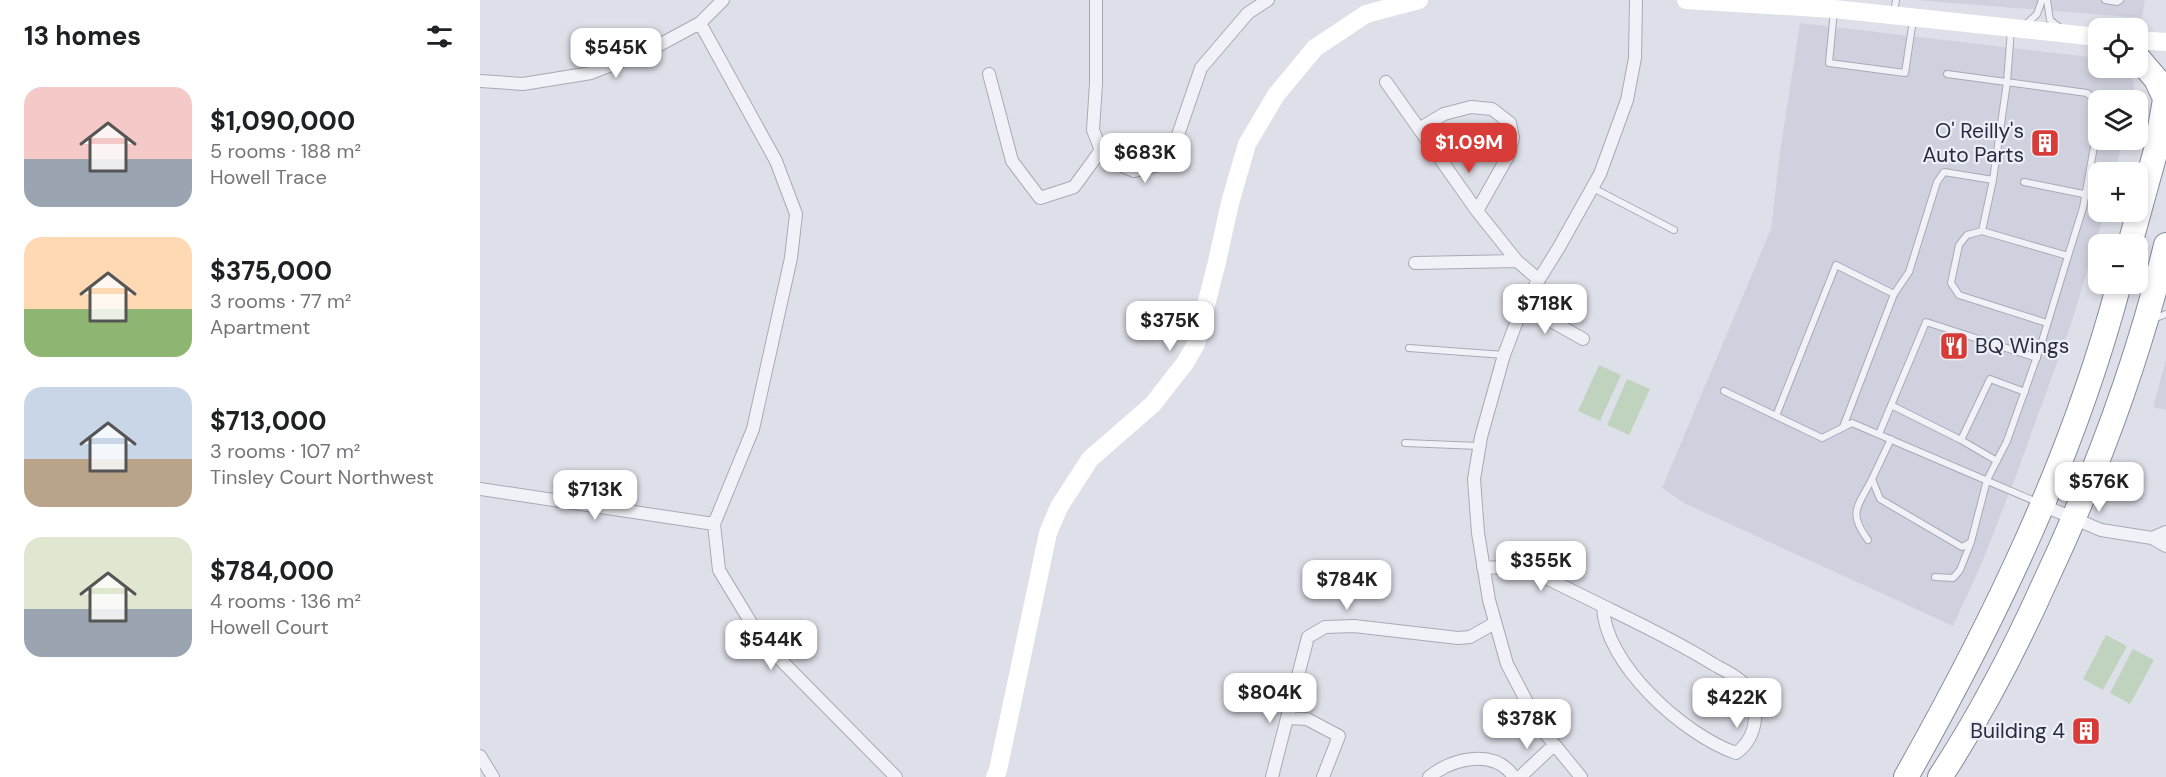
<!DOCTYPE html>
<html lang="en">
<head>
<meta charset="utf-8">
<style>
	:root { --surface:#fff; --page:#f6f6f6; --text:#202124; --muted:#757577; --accent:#d83c38 }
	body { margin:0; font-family:"DM Sans",sans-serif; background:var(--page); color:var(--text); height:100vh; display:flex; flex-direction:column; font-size:22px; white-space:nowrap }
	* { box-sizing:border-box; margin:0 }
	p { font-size:20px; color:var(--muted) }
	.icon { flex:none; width:33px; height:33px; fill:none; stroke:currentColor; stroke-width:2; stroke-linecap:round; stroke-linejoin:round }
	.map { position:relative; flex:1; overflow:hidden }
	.drawer { display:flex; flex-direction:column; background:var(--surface); width:480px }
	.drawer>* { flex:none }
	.buttons { position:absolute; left:1608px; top:18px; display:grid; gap:12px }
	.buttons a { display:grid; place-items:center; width:60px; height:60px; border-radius:12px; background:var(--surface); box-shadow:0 3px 9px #0003; font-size:30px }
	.price { position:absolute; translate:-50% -51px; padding:0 14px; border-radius:12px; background:#fff; color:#222; font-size:20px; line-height:39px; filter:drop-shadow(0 2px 3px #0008) }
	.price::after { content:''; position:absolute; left:50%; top:36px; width:18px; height:14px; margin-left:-9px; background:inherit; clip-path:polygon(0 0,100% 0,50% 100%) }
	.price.on { background:var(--accent); color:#fff }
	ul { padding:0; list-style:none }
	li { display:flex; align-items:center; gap:18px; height:150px; padding:0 24px }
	li span { display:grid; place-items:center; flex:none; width:168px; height:120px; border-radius:18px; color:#555 }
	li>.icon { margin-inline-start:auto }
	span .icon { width:72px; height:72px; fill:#fffc; stroke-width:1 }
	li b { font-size:26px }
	h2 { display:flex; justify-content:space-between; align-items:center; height:72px; padding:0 24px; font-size:26px }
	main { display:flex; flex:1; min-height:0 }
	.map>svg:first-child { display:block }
	.built { fill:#cfd2de }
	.green { fill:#c0d3be }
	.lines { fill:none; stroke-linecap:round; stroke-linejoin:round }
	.lane-casing { stroke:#a7aab6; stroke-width:8 }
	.street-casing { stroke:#a7aab6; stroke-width:14 }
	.highway-casing { stroke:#848aa0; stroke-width:26 }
	.lane { stroke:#f1f2f7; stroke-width:6 }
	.street { stroke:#f1f2f7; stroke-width:12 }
	.secondary { stroke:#fff; stroke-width:18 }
	.highway { stroke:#fff; stroke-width:24 }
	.labels { text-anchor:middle; stroke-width:4.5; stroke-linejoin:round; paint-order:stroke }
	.poi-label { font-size:21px; fill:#262b40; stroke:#edeff6; text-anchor:end }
</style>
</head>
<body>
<main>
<section class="drawer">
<h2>13 homes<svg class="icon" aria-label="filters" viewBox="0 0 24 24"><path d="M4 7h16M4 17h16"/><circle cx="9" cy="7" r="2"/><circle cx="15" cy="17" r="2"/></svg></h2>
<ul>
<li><span style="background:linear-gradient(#f6c9c9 60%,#9aa5b1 0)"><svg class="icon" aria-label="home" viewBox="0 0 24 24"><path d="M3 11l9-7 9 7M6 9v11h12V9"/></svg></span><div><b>$1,090,000</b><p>5 rooms · 188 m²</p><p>Howell Trace</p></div></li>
<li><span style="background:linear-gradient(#ffd9b3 60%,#8fb573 0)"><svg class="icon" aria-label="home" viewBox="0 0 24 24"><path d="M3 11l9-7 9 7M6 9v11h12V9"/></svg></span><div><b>$375,000</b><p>3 rooms · 77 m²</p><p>Apartment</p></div></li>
<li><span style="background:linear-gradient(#c9d6e8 60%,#b9a48a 0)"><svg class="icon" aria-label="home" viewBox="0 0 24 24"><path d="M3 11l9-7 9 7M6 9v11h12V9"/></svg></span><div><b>$713,000</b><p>3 rooms · 107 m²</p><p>Tinsley Court Northwest</p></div></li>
<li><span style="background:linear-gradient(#dfe7d0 60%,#9aa5b1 0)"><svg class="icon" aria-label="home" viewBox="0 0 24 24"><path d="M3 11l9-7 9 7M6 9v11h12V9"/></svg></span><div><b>$784,000</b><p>4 rooms · 136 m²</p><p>Howell Court</p></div></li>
</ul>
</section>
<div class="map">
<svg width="1686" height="777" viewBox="0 0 1686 777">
	<rect width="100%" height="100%" fill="#dee0e9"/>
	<path class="built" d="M1435 0H1665L1662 18Z
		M1320 23 1618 58V68H1646L1652 76 1655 92 1653 100H1618V140H1643L1635 172H1618V212H1625L1591 324 1537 473 1501 565 1473 626 1204 503 1182 488 1291 229 1300 152Z
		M1686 360V410L1673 407Z"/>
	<path class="green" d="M1119 365 1141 375 1120 421 1098 411Z
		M1147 379 1170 389 1149 435 1127 425Z
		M1626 635 1647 646 1623 690 1603 679Z
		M1653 649 1674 660 1650 704 1630 693Z"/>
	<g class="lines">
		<g class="lane-casing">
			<path id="lane" d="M1567 0 1570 20 1579 27
				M1625 0 1637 2 1640 0
				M1354 10 1349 63 1425 73 1433 20
				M1414 14 1416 0
				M1544 26 1557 14 1562 0
				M1467 74 1607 93 1618 103
				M1513 180 1527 82 1531 29
				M1544 182 1618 197
				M1113 188 1194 230
				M1502 231 1487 235 1479 245 1471 283 1479 295 1567 323
				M1414 294 1429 272 1457 182 1464 172 1513 180 1502 231 1588 256 1603 208 1618 124
				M1673 319 1686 314
				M929 348 1024 355
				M1244 391 1342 438 1372 423 1559 503
				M1411 405 1481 440
				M1296 416 1356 265 1414 294 1363 427
				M1399 434 1446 322 1557 358
				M1411 439 1392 479 1400 499 1482 547 1491 542 1507 480 1527 441 1560 348 1588 256
				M925 443 999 446
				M1517 461 1481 440 1510 379 1545 392
				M1388 540C1367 512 1378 507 1392 479
				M1455 577 1473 578 1480 570 1491 542"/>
		</g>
		<g class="street-casing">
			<path id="street" d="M616 0V83L613 130 624 158 654 171 683 164 698 135 721 68 768 13 788 0
				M220 23 296 161 316 214 311 258 273 429 234 524 239 570 282 641 416 777
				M509 74 532 161 560 198 594 187 621 150
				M0 81 43 84 111 73 170 50 220 23 243 0
				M906 82 997 211 1037 261 1058 279
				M939 129 964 114 991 107 1012 109 1030 123 1033 138 1028 156 997 211
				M935 263 1037 261
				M1043 305 1103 339
				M0 489 234 524
				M1562 505 1621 530 1672 538 1686 546
				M1672 538 1686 532
				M1003 567 1048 569 1123 606
				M1123 606C1160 624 1198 642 1233 664 1242 669 1253 674 1261 681 1282 701 1279 737 1256 753 1204 735 1124 664 1123 606Z
				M807 718 828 637 845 627 874 626 978 638 990 637 1015 623
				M0 756 13 777
				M792 777 807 718 827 719 859 736 843 777
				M949 777C973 758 1014 748 1034 777
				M1040 777 1074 745
				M1101 777 1060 727 1027 664 1009 600 998 533 994 479 1001 437 1024 355 1043 305 1078 249 1120 174 1147 100 1155 58 1156 0"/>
		</g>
		<g class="highway-casing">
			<path id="highway" d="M1658 58 1676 79 1685 98
				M1650 244 1676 150 1686 94
				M1426 777C1514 621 1593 458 1639 284
				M1460 777C1500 716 1534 651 1564 584 1615 476 1658 362 1686 245"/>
		</g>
		<use href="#lane" class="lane"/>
		<use href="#street" class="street"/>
		<path class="secondary" d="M1206 0 1354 9 1618 37
			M1658 40 1686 42
			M515 777 518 770 568 533 579 507 610 459 673 404 705 363 716 344 737 262 750 203 767 144 796 95 835 48 886 14 939 0"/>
		<use href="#highway" class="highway"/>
	</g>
	<defs>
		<g id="building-square" transform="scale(1.5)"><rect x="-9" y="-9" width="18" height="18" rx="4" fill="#d83c38" stroke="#edeff6"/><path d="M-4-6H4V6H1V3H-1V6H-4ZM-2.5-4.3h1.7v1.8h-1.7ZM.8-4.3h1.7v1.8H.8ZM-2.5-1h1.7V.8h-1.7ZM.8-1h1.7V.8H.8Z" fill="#fff"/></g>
		<g id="restaurant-square" transform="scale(1.5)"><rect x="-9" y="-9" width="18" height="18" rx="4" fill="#d83c38" stroke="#edeff6"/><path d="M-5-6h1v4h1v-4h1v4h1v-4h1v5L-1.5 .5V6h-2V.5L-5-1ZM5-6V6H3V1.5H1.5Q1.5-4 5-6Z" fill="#fff"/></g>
	</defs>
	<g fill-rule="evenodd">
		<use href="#building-square" x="1565" y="143"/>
		<use href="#restaurant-square" x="1474" y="346"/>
		<use href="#building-square" x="1606" y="731"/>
	</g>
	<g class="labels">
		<g class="poi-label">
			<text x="1544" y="138">O' Reilly's<tspan x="1544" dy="24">Auto Parts</tspan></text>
			<text x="1495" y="353" text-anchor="start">BQ Wings</text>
			<text x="1585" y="738">Building 4</text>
		</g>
	</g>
</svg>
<div class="buttons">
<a><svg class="icon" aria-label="locate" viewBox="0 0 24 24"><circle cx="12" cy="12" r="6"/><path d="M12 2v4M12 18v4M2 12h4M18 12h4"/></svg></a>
<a><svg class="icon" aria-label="layers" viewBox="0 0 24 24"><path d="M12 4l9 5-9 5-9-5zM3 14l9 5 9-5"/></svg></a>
<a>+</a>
<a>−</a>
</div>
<b class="price" style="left:136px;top:79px">$545K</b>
<b class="price on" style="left:989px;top:174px">$1.09M</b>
<b class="price" style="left:665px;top:184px">$683K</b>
<b class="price" style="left:1065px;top:335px">$718K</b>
<b class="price" style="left:690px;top:352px">$375K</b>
<b class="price" style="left:1619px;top:513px">$576K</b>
<b class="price" style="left:115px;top:521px">$713K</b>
<b class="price" style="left:1061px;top:592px">$355K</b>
<b class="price" style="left:867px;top:611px">$784K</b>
<b class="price" style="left:291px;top:671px">$544K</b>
<b class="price" style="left:790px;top:724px">$804K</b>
<b class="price" style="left:1257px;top:729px">$422K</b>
<b class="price" style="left:1047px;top:750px">$378K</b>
</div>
</main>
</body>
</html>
